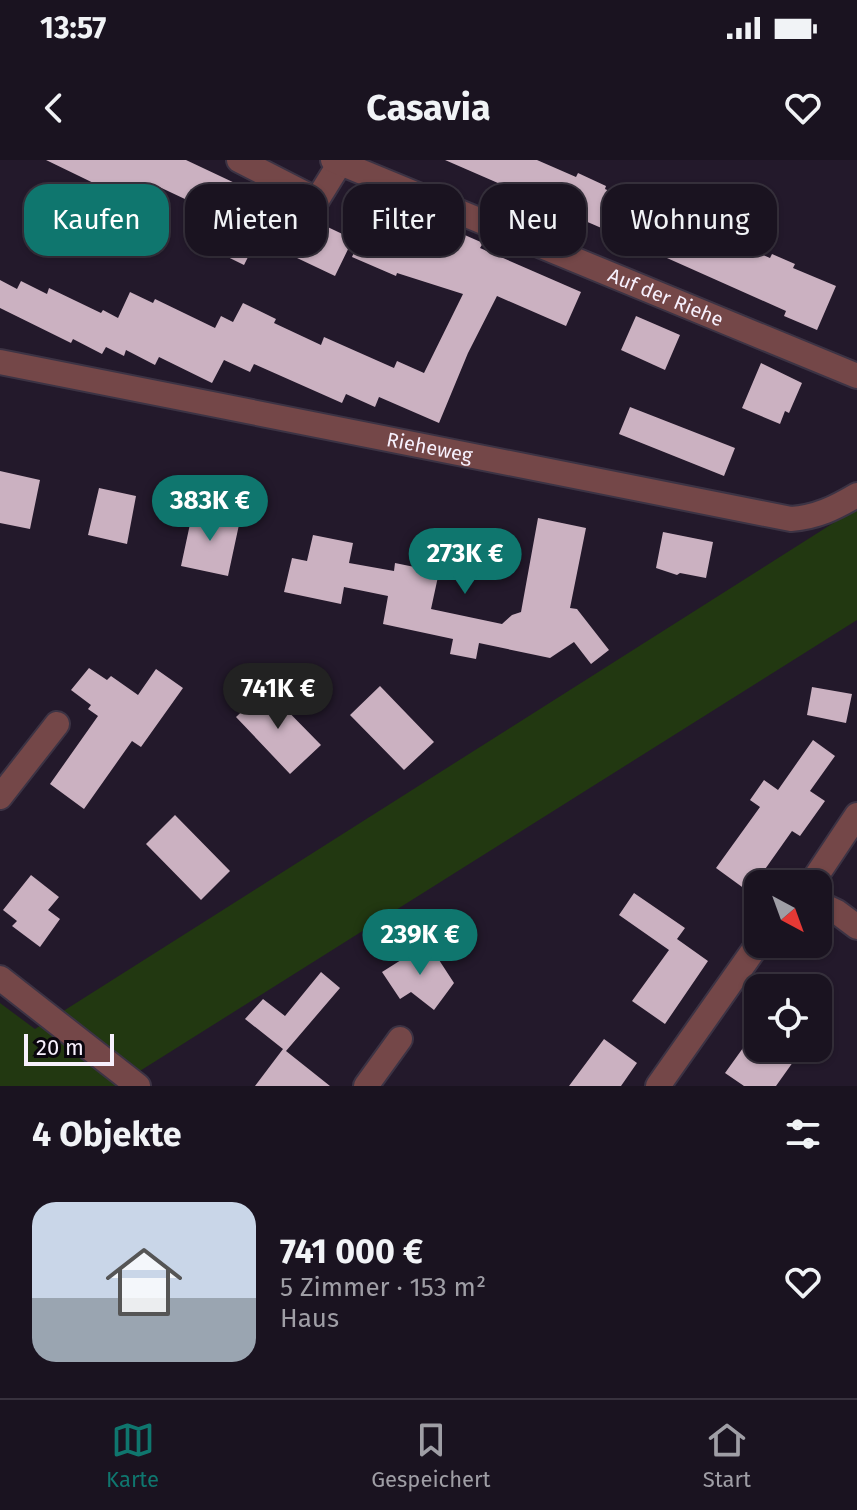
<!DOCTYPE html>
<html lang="de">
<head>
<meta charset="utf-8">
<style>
	:root { --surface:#1a1320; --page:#231c29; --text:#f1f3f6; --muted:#9f9ea5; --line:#38323e; --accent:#0f766e }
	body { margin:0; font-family:"Fira Sans",sans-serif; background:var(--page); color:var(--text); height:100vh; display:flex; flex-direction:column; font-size:30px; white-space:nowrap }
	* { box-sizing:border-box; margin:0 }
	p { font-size:26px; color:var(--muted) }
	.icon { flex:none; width:44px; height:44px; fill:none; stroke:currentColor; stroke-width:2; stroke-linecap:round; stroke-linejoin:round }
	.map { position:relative; height:926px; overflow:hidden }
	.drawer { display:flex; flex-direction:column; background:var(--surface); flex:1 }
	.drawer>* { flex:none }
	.guide { position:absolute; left:24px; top:24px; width:810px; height:72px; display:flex; gap:16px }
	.needle { width:52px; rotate:139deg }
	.fabs { position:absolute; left:744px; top:710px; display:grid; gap:16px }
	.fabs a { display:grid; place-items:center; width:88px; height:88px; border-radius:16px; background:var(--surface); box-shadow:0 2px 6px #0004,0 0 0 2px var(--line); font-size:40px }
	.scale { position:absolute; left:24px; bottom:20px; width:90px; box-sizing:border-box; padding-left:8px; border:4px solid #f7f0fd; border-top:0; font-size:22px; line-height:28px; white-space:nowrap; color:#f7f0fd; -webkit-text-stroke:6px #0a060e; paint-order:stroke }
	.price { position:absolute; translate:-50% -68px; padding:0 18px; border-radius:28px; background:var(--accent); color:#fff; font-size:26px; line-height:52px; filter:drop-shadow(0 2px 4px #0008) }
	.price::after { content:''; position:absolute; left:50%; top:48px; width:24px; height:18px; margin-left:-12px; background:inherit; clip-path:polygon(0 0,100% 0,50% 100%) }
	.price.current { background:#222; color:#fff }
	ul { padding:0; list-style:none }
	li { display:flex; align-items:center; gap:24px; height:200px; padding:0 32px }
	li span { display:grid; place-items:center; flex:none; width:224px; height:160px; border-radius:24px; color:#555 }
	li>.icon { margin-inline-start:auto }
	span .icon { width:96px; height:96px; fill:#fffc; stroke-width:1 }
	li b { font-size:34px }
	h2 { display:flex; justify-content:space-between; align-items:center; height:96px; padding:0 32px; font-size:34px }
	.pill { padding:0 28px; border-radius:24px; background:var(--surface); box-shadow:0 2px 6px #0004,0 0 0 2px var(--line); font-size:28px; line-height:72px }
	.pill.current { background:var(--accent); color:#fff }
	.status { display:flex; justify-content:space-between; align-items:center; height:56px; padding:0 40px; background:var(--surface); direction:ltr }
	.status svg { height:22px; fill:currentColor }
	header { display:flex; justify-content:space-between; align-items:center; height:104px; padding:0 32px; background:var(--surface); font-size:36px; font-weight:700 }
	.tab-bar { display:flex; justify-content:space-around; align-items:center; height:112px; border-top:2px solid var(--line); background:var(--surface); font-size:22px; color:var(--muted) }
	.tab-bar a { display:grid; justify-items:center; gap:4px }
	.tab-bar .current { color:var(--accent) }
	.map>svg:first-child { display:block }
	.green { fill:#223811 }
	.building { fill:#cbb1c1 }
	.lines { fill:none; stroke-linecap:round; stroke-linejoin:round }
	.minor-casing { stroke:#3c3344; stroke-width:28 }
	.minor { stroke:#744748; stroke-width:24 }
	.labels { text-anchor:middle; stroke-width:8; stroke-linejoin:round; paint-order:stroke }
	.street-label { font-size:20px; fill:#f7f0fd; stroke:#0a060e }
</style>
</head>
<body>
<div class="status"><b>13:57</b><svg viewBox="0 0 49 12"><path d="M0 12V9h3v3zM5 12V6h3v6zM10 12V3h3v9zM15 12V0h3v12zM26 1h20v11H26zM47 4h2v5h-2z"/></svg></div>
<header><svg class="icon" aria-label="back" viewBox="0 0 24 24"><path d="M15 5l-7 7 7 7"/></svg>Casavia<svg class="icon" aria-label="heart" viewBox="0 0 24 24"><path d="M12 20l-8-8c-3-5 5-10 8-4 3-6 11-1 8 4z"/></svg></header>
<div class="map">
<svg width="857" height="926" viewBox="0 0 857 926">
	<rect width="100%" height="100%" fill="#23192b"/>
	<path class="green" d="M857 348V460L116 926H0V843L35 869Z"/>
	<path class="building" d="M46 0H186L353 79 335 116 257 79 244 105 189 78 204 48 153 24 141 46Z
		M445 0H537L576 17 578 13 606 26 605 29 651 50 653 46 681 58 679 63 729 84 731 81 770 98 772 94 795 104 793 108 836 126 817 170 784 156 786 151 649 90 646 98 618 85 621 78 606 70Z
		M378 37 483 83 480 88 581 132 566 166 497 136 468 193 439 263 379 237 375 247 346 234 342 243 254 204 250 212 224 200 212 223 159 197 155 205 126 190 124 196 106 187 102 194 73 179 71 183 0 148V120L17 129 21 121 47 134 49 128 101 153 103 150 118 158 130 132 153 143 155 139 215 168 221 156 233 162 243 143 276 159 274 163 321 185 324 177 394 208 397 201 424 213 463 134 397 113 396 116 352 97Z
		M636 156 680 175 665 210 621 190Z
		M761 203 802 223 789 253 785 251 780 264 742 248Z
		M630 247 735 288 724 316 619 274Z
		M0 311 40 320 30 369 0 363Z
		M99 328 136 336 127 384 88 375Z
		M193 350 240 360 228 416 181 406Z
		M538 358 586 368 570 448 577 449 609 490 591 504 574 482 550 498 479 483 476 499 450 494 453 479 383 464 388 436 344 427 341 444 284 432 292 398 307 401 313 375 353 383 349 403 394 411 395 403 439 412 431 449 502 464 512 455 521 452Z
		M663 372 713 382 706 418 680 413 677 415 656 408Z
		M89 508 107 520 111 516 138 535 156 509 183 528 141 587 132 581 84 649 50 624 98 556 88 549 91 545 71 530Z
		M380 526 434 582 404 610 350 555Z
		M812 527 852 534 846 563 807 555Z
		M266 529 321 585 290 614 236 557Z
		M813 580 835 596 810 631 825 641 800 676 792 671 749 732 716 708 760 647 750 640 764 620 778 630Z
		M175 655 230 711 201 740 146 684Z
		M31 715 59 737 48 750 60 759 40 787 12 766 17 761 3 750Z
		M634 733 685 768 677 779 708 801 665 864 632 841 669 790 619 755Z
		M428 783 454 823 434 850 411 832 400 839 382 812Z
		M321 812 340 828 286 891 330 926H255L283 889 245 859 263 839 285 856Z
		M604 879 637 903 621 926H569Z
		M743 888H803L776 926H744L725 913Z"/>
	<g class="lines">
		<g class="minor-casing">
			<g id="minor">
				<path d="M239 0 317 40 340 3"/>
				<path id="s1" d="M333 0 857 216"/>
				<path id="s2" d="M0 202 791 359C817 357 835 348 857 335"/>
				<path d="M0 637 57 564"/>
				<path d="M811 724 857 655"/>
				<path d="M818 743 837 752 857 767"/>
				<path d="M0 818 138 926"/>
				<path d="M366 926 400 879"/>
				<path d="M658 926 758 784"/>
			</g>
		</g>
		<use href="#minor" class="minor"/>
	</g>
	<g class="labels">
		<g class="street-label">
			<text dy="7" stroke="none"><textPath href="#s1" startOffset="360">Auf der Riehe</textPath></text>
			<text dy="7" stroke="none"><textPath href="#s2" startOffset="438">Rieheweg</textPath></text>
		</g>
	</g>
</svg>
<div class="fabs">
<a><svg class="needle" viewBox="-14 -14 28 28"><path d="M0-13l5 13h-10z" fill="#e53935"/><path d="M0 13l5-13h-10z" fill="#9f9ea5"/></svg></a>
<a><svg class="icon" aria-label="locate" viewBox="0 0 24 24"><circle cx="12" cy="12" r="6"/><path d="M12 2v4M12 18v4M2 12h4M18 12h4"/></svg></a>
</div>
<div class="scale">20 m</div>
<b class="price" style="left:210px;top:383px">383K €</b>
<b class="price" style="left:465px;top:436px">273K €</b>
<b class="price current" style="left:278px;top:571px">741K €</b>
<b class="price" style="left:420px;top:817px">239K €</b>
<div class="guide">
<a class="pill current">Kaufen</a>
<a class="pill">Mieten</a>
<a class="pill">Filter</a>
<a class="pill">Neu</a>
<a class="pill">Wohnung</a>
</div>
</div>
<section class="drawer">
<h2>4 Objekte<svg class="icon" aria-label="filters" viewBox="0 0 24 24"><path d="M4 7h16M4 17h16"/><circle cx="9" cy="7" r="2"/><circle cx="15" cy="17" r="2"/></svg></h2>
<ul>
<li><span style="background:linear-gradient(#c9d6e8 60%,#9aa5b1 0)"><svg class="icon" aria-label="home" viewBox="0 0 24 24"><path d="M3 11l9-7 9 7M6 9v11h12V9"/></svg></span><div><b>741 000 €</b><p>5 Zimmer · 153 m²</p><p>Haus</p></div><svg class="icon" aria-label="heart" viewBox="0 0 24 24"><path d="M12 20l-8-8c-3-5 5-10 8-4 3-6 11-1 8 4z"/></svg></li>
</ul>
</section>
<nav class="tab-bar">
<a class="current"><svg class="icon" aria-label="map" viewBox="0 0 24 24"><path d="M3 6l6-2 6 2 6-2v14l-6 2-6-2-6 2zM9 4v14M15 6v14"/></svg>Karte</a>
<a><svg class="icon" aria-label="saved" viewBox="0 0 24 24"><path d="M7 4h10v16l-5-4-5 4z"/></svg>Gespeichert</a>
<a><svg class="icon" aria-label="home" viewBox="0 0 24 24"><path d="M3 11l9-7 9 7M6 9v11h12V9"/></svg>Start</a>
</nav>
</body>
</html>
